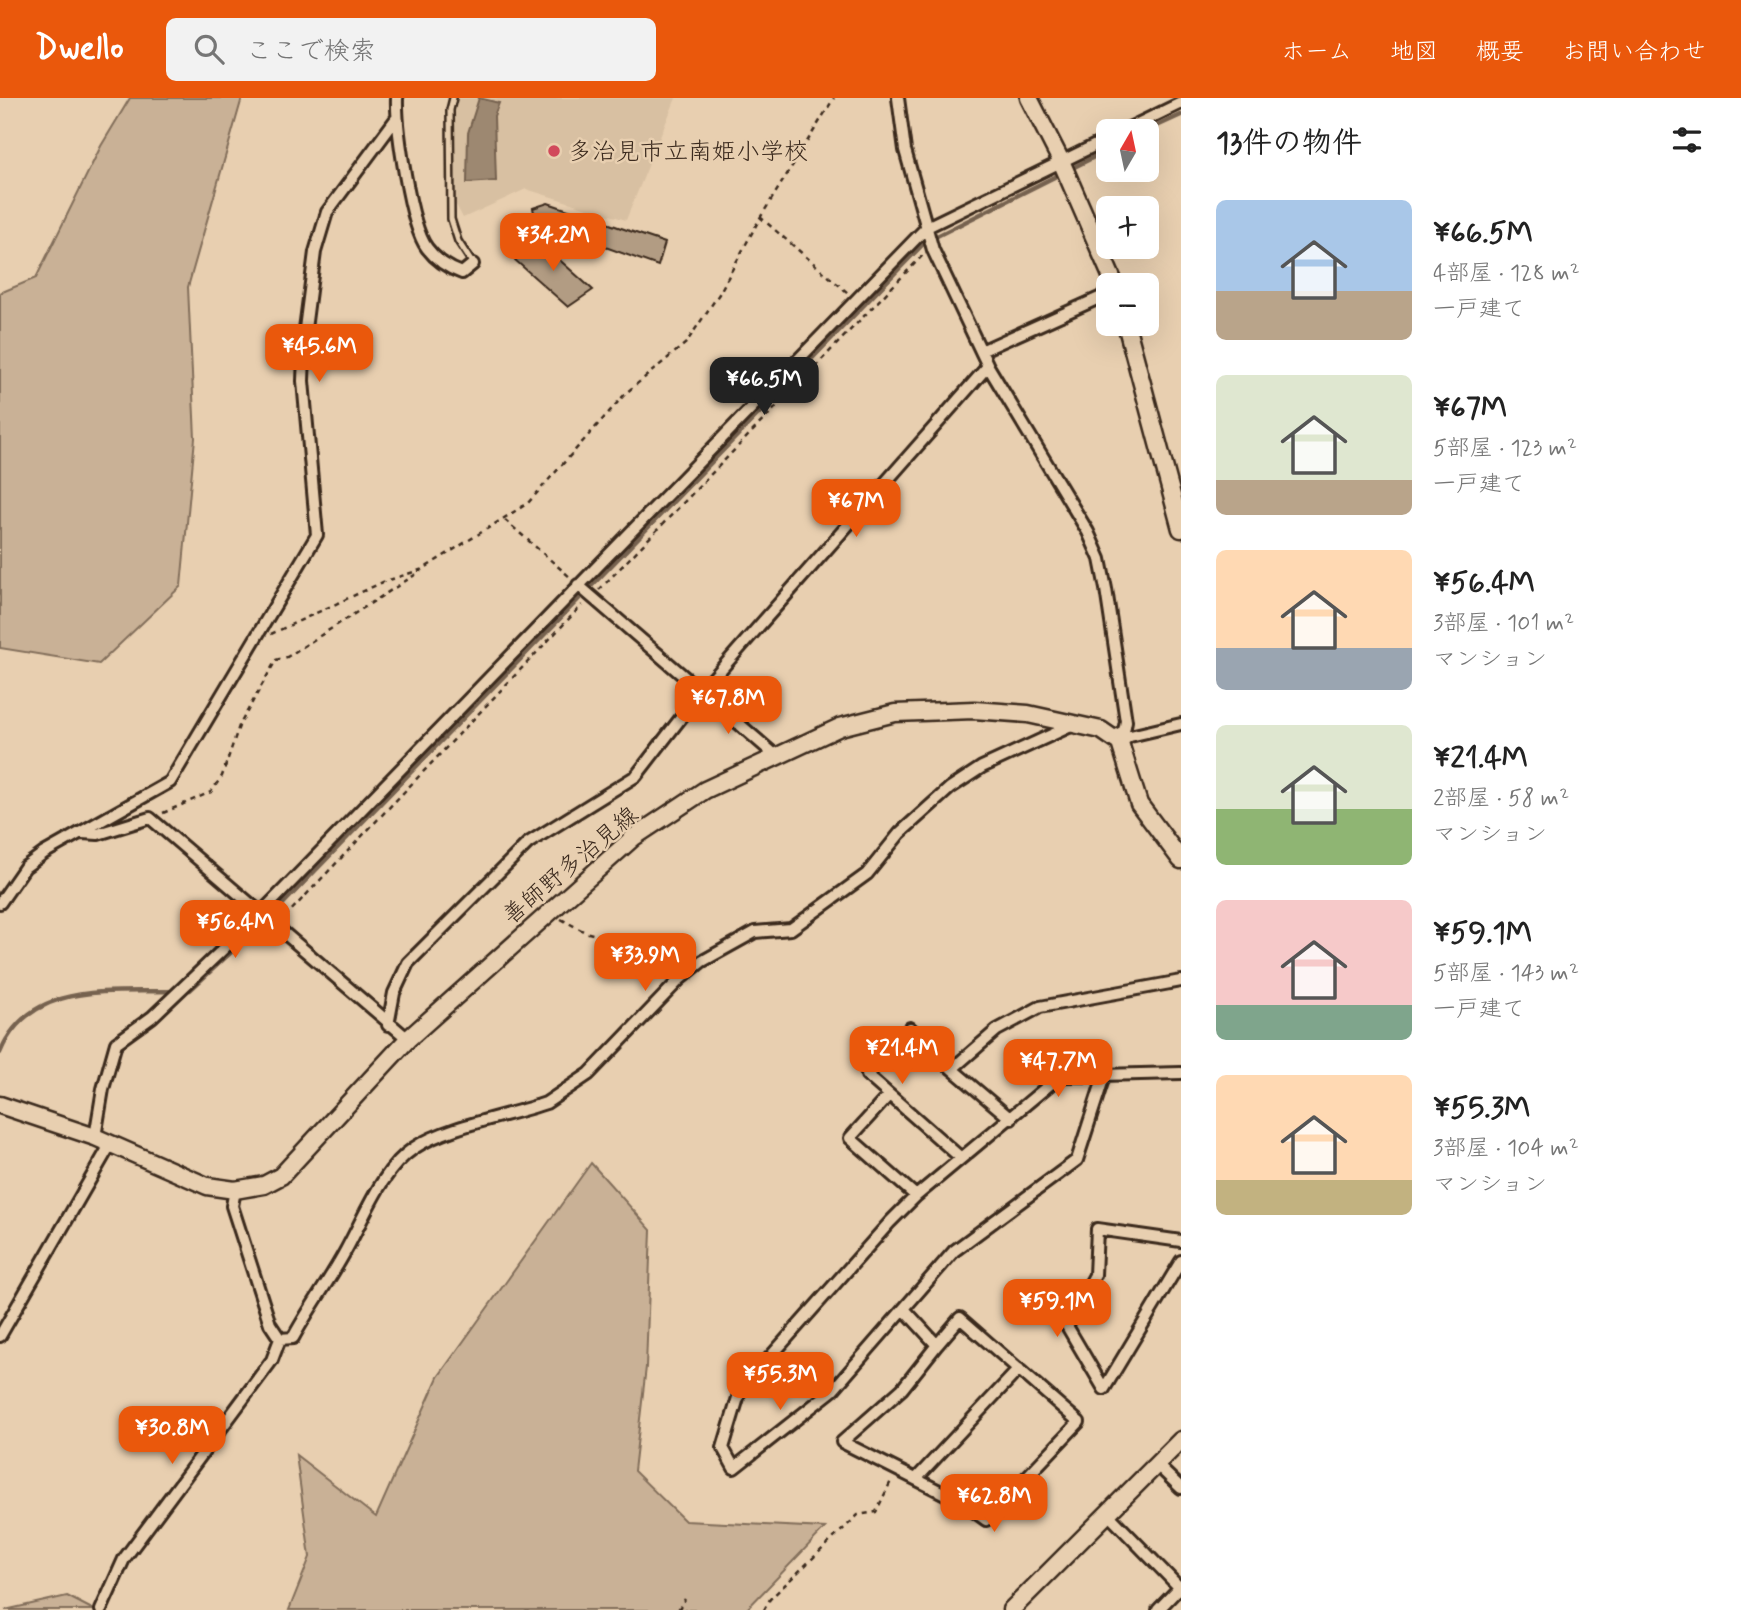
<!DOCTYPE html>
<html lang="ja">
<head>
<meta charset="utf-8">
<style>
	:root { --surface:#fff; --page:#f2f2f2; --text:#222; --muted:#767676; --accent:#ea580c }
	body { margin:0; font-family:Mynerve,"Klee One",sans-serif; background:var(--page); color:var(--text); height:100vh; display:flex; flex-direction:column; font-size:26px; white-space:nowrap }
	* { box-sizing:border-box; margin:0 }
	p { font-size:23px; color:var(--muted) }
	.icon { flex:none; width:38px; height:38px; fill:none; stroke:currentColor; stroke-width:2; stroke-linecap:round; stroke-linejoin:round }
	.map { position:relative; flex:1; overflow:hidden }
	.drawer { display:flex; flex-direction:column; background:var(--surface); width:560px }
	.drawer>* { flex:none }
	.needle { width:46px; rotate:9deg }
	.fabs { position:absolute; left:1096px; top:21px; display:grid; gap:14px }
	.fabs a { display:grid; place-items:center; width:63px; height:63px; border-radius:10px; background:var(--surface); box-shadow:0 7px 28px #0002; font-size:35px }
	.price { position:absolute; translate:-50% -60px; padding:0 16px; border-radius:14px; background:var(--accent); color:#fff; font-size:23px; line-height:46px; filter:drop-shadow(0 2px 4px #0008) }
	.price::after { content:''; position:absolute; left:50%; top:42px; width:21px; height:16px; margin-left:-10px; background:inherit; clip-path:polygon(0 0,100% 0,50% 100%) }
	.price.active { background:#222; color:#fff }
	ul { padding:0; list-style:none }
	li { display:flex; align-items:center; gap:21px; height:175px; padding:0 35px }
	li span { display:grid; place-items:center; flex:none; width:196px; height:140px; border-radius:10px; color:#555 }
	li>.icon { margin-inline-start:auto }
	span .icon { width:84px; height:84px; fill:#fffc; stroke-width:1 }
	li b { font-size:30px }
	h2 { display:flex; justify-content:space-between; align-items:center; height:84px; padding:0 35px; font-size:30px }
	header { display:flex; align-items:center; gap:42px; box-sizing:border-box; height:98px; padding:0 35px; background:var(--accent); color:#fff }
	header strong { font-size:33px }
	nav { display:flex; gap:38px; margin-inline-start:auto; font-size:24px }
	.search { width:490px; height:63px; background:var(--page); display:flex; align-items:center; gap:18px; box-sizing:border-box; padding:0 24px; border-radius:10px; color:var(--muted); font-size:26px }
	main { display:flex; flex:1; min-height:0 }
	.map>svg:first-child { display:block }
	.built { fill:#d8c0a2 }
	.green { fill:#c9b196; stroke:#826e5a; stroke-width:2 }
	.water { fill:#9d8871; stroke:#766250; stroke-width:2 }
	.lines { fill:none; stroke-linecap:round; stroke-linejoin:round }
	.stream { stroke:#766250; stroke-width:4.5 }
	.building { fill:#b29c83; stroke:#3b2a1e; stroke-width:2 }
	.lane-casing { stroke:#3b2a1e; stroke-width:10 }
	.street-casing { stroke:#3b2a1e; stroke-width:16 }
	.secondary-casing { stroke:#3b2a1e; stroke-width:21 }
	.path { stroke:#3b2a1e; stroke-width:2.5; stroke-dasharray:5 5; stroke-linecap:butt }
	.lane { stroke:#e8cfb0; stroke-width:5 }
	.street { stroke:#e8cfb0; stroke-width:10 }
	.secondary { stroke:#e8cfb0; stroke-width:16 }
	.poi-dot { fill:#d1495b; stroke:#e8cfb0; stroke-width:2.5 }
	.labels { text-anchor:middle; stroke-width:5; stroke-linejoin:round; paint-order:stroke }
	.poi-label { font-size:24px; fill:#3b2a1e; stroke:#e8cfb0; text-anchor:start }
	.street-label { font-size:24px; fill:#3b2a1e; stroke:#e8cfb0 }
</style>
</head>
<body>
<header>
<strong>Dwello</strong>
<div class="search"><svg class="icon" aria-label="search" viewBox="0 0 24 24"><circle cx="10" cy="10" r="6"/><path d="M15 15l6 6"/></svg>ここで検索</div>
<nav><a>ホーム</a><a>地図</a><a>概要</a><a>お問い合わせ</a></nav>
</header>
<main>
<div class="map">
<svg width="1181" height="1512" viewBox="0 0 1181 1512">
	<rect width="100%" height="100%" fill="#e8cfb0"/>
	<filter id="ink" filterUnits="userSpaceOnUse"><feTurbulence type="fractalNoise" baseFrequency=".0143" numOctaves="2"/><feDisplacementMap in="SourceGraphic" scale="14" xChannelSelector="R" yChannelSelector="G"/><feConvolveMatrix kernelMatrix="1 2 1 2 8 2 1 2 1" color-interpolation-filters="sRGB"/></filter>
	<g filter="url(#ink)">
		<path class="built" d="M455 0H676L626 122 526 91 463 120 453 101Z"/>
		<path class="green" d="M130 0H242L188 189 195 340 181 488 99 566 0 550V195L36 180 101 48Z
			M591 1065 651 1132 646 1269 634 1373 685 1423 825 1430 746 1512H289L310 1459 296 1357 376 1419 438 1279Z
			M67 1498 94 1512H5Z"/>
		<path class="water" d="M479 0 499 5 494 18 496 83 467 85 468 35Z"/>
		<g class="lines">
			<path class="stream" d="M1146 33 1181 17
				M185 892H190L279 810 925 144 1108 52
				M0 955C29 882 112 895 176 893"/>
		</g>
		<path class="building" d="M548 105 665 145 658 168 536 124 533 110Z
			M534 139 593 192 568 209 515 162Z"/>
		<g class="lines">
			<g class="lane-casing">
				<path id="lane" d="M453 0 450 12 451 121 458 143 473 166"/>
			</g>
			<g class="street-casing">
				<path id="street" d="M397 0C396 29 410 128 427 150 436 162 448 170 462 175L473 166
					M898 0 905 52 933 152 988 268 1088 434 1100 461 1106 491 1126 623 1124 633 1113 639
					M1123 33 1181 5
					M981 253 1108 196
					M578 487 775 657
					M1120 645 1130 638 1181 626
					M82 735 98 736 150 720 408 941
					M0 805 25 769 44 755 170 684 317 437 303 283 305 231 315 154 327 114 396 21
					M388 927 394 895 408 865 528 745 636 678 701 594 988 268
					M952 971 997 932 1040 909 1181 883
					M1104 978 1077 1062 954 1153 833 1292 734 1370 723 1350 740 1293 890 1124 916 1098 1060 978 1181 975
					M889 997 850 1040 916 1098
					M95 1039 103 991 116 945 152 919 260 816 927 129 1108 41
					M961 1060 867 977 910 930 952 971 1011 1021
					M235 1092 232 1108 270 1226 280 1241
					M1181 1143 1097 1131 1095 1177 1067 1228 1104 1291 1181 1163
					M904 1211 937 1247 902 1291 842 1344 961 1404 986 1422 1079 1324 960 1220 937 1247
					M0 1238 110 1047
					M280 1241 293 1240C309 1210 330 1182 346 1152 365 1118 381 1072 414 1050 447 1028 508 1018 546 1005L589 976 680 881 701 864 755 834 791 831 867 776 900 735 950 690 982 669 1071 628
					M1156 1366 1181 1390
					M916 1381 1019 1271
					M1108 1416 1180 1490
					M101 1512 124 1461 272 1262 280 1241
					M1158 1512 1181 1488"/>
			</g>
			<g class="secondary-casing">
				<path id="secondary" d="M1029 0 1061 63 1115 187
					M1126 226 1181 431
					M0 1007 95 1039 207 1088 235 1092 264 1087 281 1078 408 941 634 739 705 692 840 629 895 615 974 612 1028 616 1101 632 1120 645 1139 706 1181 762
					M1011 1512 1181 1342"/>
			</g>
			<path class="path" d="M760 119 848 195
				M505 422 571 480
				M599 492 923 157
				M271 536 383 484 423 471 528 405 626 295 686 245 719 196 760 120 834 0
				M163 715 211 694 222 678 239 628 276 562 287 559 421 473
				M285 819 582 507
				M561 821 585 834 650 852 673 874
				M678 1512 685 1501
				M764 1512 770 1501 858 1417 876 1414 892 1381"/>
			<use href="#lane" class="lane"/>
			<use href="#street" class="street"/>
			<use href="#secondary" class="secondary"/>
		</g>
	</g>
	<circle class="poi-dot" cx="554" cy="53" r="7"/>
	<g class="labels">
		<g class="poi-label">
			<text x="568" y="61">多治見市立南姫小学校</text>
		</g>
		<g class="street-label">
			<text transform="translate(570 767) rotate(-40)" y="8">善師野多治見線</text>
		</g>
	</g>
</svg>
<div class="fabs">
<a><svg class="needle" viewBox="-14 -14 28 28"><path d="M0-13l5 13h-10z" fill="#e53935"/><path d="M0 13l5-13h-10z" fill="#767676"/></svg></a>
<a>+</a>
<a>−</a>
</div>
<b class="price" style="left:553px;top:175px">¥34.2M</b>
<b class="price" style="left:319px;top:286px">¥45.6M</b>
<b class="price active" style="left:764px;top:319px">¥66.5M</b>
<b class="price" style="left:856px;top:441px">¥67M</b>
<b class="price" style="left:728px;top:638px">¥67.8M</b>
<b class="price" style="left:235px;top:862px">¥56.4M</b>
<b class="price" style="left:645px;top:895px">¥33.9M</b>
<b class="price" style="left:902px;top:988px">¥21.4M</b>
<b class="price" style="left:1058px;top:1001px">¥47.7M</b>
<b class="price" style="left:1057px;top:1241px">¥59.1M</b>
<b class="price" style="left:780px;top:1314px">¥55.3M</b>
<b class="price" style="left:172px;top:1368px">¥30.8M</b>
<b class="price" style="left:994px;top:1436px">¥62.8M</b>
</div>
<section class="drawer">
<h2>13件の物件<svg class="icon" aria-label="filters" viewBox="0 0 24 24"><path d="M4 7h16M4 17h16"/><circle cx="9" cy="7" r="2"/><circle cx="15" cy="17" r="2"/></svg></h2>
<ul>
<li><span style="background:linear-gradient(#a9c7e8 65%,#b9a48a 0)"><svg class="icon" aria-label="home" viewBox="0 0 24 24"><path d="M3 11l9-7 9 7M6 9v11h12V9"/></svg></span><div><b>¥66.5M</b><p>4部屋 · 128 m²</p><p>一戸建て</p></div></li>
<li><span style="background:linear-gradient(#dfe7d0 75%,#b9a48a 0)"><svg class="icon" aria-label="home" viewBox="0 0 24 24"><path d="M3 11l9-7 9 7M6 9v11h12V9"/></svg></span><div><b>¥67M</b><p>5部屋 · 123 m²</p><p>一戸建て</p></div></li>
<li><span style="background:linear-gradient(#ffd9b3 70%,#9aa5b1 0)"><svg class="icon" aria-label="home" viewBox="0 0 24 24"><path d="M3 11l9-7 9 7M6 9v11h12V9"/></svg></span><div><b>¥56.4M</b><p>3部屋 · 101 m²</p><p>マンション</p></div></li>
<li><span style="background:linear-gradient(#dfe7d0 60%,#8fb573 0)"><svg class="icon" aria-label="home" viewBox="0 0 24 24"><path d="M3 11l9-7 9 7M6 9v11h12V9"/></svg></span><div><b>¥21.4M</b><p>2部屋 · 58 m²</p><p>マンション</p></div></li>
<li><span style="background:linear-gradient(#f6c9c9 75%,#7fa58c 0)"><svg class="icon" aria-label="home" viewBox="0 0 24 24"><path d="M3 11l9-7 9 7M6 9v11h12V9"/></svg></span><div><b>¥59.1M</b><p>5部屋 · 143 m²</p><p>一戸建て</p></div></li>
<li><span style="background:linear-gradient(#ffd9b3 75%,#c2b280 0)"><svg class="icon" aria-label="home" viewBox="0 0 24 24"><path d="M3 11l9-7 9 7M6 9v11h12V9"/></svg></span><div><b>¥55.3M</b><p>3部屋 · 104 m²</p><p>マンション</p></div></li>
</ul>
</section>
</main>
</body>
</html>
